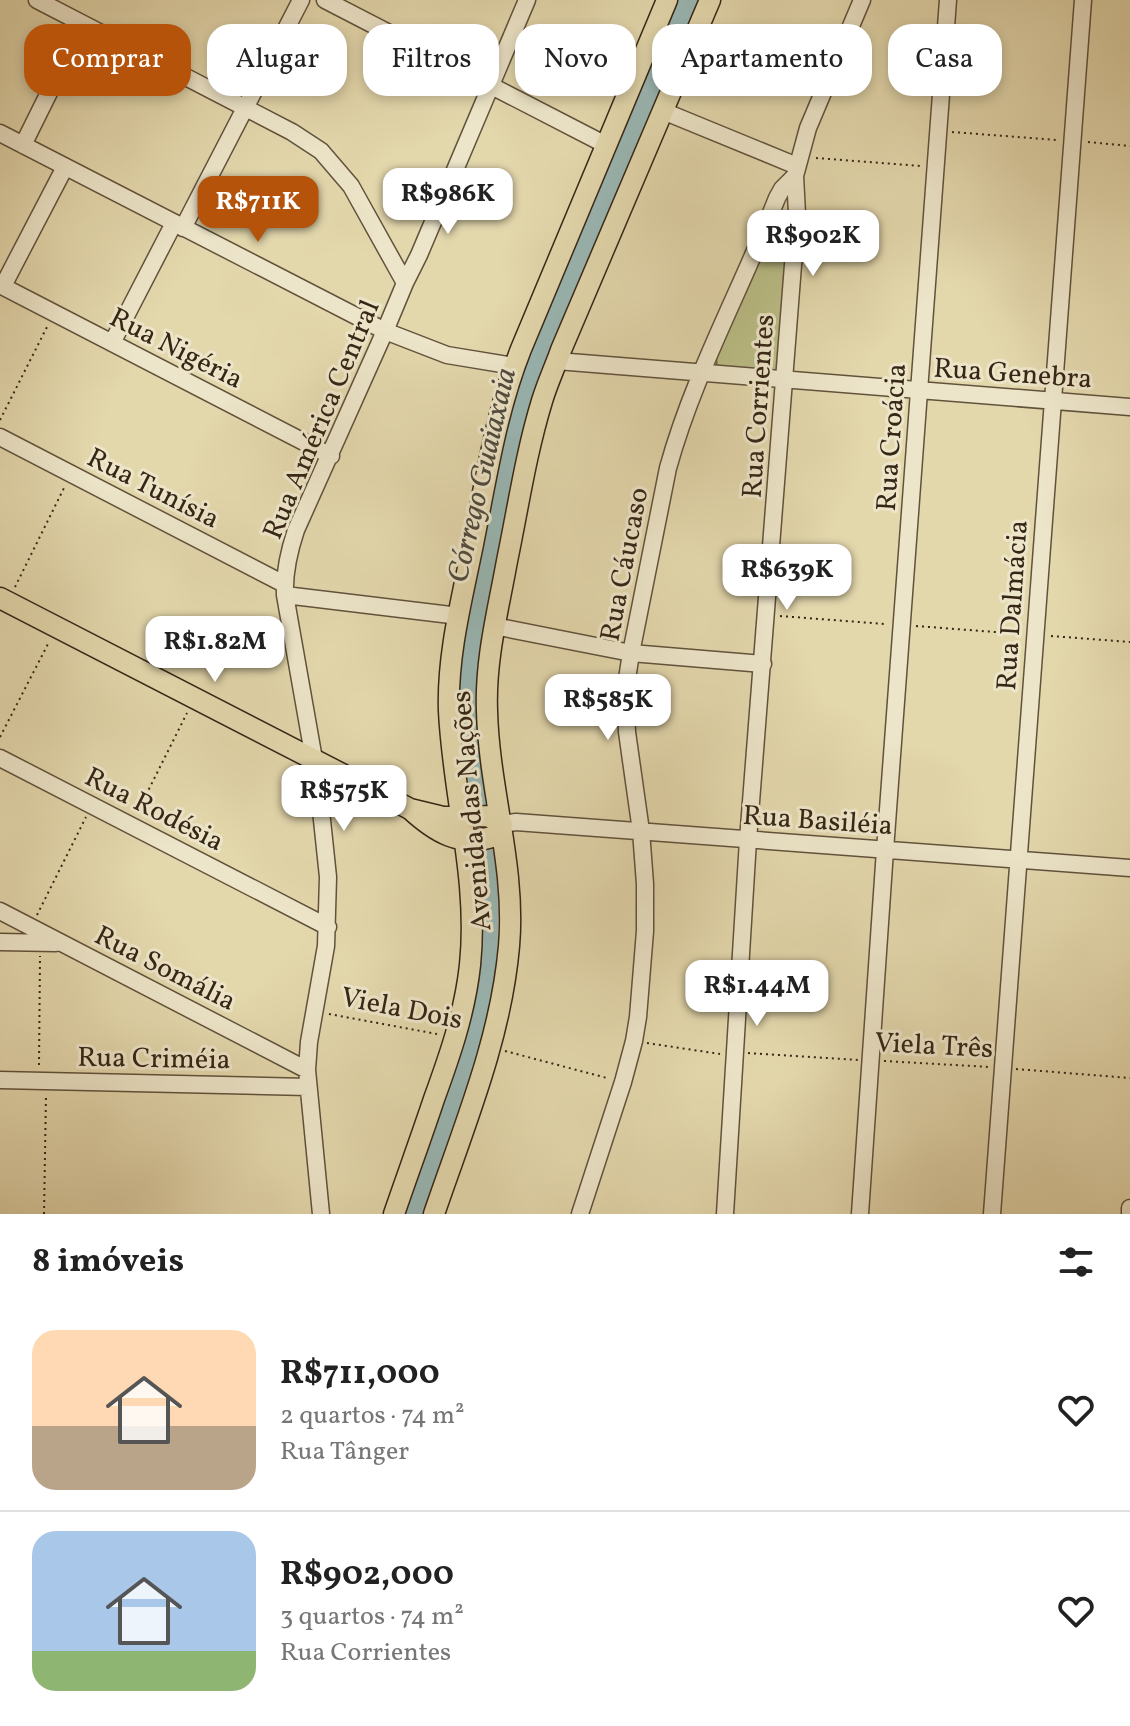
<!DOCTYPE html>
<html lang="pt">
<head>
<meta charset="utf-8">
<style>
	:root { --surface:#fff; --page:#f2f2f2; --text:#222; --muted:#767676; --line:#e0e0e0; --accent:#b45309 }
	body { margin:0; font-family:Vollkorn,serif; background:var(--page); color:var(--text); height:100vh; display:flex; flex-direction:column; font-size:30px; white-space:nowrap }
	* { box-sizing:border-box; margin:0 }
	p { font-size:26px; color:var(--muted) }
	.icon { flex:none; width:44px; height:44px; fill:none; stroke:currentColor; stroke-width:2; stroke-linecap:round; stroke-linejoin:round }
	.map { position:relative; height:1214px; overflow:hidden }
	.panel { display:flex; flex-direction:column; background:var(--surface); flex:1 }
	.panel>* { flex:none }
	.hud { position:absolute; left:24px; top:24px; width:1082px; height:72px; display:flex; gap:16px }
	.price { position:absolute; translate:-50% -68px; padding:0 18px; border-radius:16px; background:#fff; color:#222; font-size:26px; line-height:52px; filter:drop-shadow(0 2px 4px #0008) }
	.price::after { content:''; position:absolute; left:50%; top:48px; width:24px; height:18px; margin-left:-12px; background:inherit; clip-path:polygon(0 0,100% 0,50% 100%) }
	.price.selected { background:var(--accent); color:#fff }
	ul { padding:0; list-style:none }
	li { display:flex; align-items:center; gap:24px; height:200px; padding:0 32px }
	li+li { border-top:2px solid var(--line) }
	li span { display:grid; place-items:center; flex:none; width:224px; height:160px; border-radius:24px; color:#555 }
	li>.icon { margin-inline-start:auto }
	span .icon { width:96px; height:96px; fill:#fffc; stroke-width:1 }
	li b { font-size:34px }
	h2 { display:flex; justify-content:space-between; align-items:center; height:96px; padding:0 32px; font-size:34px }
	.pill { padding:0 28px; border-radius:24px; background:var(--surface); box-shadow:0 4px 12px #0003; font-size:28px; line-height:72px }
	.pill.selected { background:var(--accent); color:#fff }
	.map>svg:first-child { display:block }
	.green { fill:#babd86; stroke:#78724e; stroke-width:2 }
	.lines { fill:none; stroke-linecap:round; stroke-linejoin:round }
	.river { stroke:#99b7b4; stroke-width:22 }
	.minor-casing { stroke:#61523c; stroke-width:19 }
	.major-casing { stroke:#362616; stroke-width:23 }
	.path { stroke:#362616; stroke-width:2; stroke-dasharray:2 4; stroke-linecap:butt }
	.minor { stroke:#ede5c9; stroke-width:16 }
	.major { stroke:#e3d7ac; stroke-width:20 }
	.labels { text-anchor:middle; stroke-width:6; stroke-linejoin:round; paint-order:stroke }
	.street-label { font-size:28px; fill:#362616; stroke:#ede5c9 }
	.water-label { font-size:30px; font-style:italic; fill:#4f4a3e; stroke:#ede5c9 }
</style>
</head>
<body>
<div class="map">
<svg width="1130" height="1214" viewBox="0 0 1130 1214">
	<rect width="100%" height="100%" fill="#e3d7ac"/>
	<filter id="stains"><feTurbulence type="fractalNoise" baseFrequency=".0025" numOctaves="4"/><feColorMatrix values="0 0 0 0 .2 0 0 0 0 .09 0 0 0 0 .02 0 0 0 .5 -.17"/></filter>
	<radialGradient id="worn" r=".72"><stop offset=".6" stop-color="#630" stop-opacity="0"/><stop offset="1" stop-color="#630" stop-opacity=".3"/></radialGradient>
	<path class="green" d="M778 223H782L789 229 777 369 774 371 717 366 716 357 773 225Z"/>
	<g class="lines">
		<path class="river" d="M479 801C471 740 466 695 474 634L510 452 532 376 690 0
			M413 1214 477 1020C488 965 490 914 485 858"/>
		<g class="minor-casing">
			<path id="minor" d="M37 0 292 132 321 151 351 186 405 283
				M325 0 606 145
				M663 111 797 166
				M0 133 385 331 447 355 514 366
				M23 145 83 24
				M183 228 301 0
				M0 285 331 456
				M3 286 65 167
				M112 343 174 223
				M557 361 1130 407
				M0 437 284 584
				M285 595 459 616
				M494 626 631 653 763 664
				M0 758 328 927
				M502 824 516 822 1130 868
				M0 911 307 1070
				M0 942 56 943
				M0 1080 308 1087
				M321 1214 307 1070 309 1042 326 946 328 877 318 782 285 595C284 573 289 551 296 530L385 331 405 283 419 255 527 0
				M580 1214 623 1082 634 1041 638 1017 645 931V884L641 831 627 732 625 692 631 653 668 468C694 374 742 288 777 198L782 189 795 176 808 128 862 0
				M725 1214 748 840 797 214 795 176
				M860 1214 885 850 948 0
				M992 1214 1083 0
				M1130 1214V1208"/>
		</g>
		<g class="major-casing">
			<path id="major" d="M0 598 410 809 443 817 488 816 502 824 495 836C460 848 435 832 410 809
				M394 1214C407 1176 421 1138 434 1099 450 1055 465 1012 470 965 479 879 453 797 449 711 447 655 462 599 473 544 486 479 496 412 521 349L667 0
				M434 1214C464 1126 501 1039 509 946 516 867 489 790 487 711 485 660 498 611 507 561 518 508 526 453 542 401 547 384 555 367 561 350L710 0"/>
		</g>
		<path class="path" d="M952 132 1057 140
			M1088 142 1130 146
			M816 158 921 166
			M0 420 48 325
			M15 587 65 486
			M780 616 885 624
			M916 626 1021 634
			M1051 636 1130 642
			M0 737 49 642
			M138 811 187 713
			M37 915 86 817
			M329 1014 437 1034
			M647 1043 720 1054
			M505 1051 607 1078
			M748 1053 858 1060
			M884 1061 990 1067
			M39 1065 40 956
			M1016 1069 1130 1078
			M44 1214 46 1094"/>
		<use href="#minor" class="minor"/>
		<use href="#major" class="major"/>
	</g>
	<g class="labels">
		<g class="street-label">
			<text transform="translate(177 347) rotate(27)" y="10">Rua Nigéria</text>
			<text transform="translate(1013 372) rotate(4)" y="10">Rua Genebra</text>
			<text transform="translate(757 406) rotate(-86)" y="10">Rua Corrientes</text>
			<text transform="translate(320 419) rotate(-67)" y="10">Rua América Central</text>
			<text transform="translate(890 437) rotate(-86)" y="10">Rua Croácia</text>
			<text transform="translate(154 487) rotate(27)" y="10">Rua Tunísia</text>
			<text transform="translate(623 564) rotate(-79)" y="10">Rua Cáucaso</text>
			<text transform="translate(1011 605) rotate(-86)" y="10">Rua Dalmácia</text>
			<text transform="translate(155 808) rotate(27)" y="10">Rua Rodésia</text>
			<text transform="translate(470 811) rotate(-95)" y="10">Avenida das Nações</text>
			<text transform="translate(818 819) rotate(4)" y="10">Rua Basiléia</text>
			<text transform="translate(166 967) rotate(27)" y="10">Rua Somália</text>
			<text transform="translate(402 1007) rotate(11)" y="10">Viela Dois</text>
			<text transform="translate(934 1044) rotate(3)" y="10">Viela Três</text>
			<text transform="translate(154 1057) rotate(1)" y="10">Rua Criméia</text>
		</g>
		<g class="water-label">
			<text transform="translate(481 475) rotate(-77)" y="10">Córrego Guaiaxaia</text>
		</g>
	</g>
	<rect width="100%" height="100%" filter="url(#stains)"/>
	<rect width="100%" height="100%" fill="url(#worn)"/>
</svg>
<b class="price" style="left:448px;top:236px">R$986K</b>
<b class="price selected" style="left:258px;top:244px">R$711K</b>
<b class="price" style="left:813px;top:278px">R$902K</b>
<b class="price" style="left:787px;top:612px">R$639K</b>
<b class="price" style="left:215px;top:684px">R$1.82M</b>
<b class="price" style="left:608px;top:742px">R$585K</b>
<b class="price" style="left:344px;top:833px">R$575K</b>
<b class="price" style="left:757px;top:1028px">R$1.44M</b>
<div class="hud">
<a class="pill selected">Comprar</a>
<a class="pill">Alugar</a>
<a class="pill">Filtros</a>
<a class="pill">Novo</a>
<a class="pill">Apartamento</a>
<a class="pill">Casa</a>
</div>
</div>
<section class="panel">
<h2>8 imóveis<svg class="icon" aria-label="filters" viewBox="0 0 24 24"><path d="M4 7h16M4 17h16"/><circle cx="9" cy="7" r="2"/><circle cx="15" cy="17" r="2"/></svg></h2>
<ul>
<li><span style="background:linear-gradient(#ffd9b3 60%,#b9a48a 0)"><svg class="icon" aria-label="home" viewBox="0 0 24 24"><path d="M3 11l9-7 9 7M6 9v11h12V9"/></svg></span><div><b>R$711,000</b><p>2 quartos · 74 m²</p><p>Rua Tânger</p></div><svg class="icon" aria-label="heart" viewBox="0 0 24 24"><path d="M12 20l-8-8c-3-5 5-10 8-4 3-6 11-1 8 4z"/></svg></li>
<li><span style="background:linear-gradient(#a9c7e8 75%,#8fb573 0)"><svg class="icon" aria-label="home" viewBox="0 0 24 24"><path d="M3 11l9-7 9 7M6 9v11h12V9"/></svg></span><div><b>R$902,000</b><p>3 quartos · 74 m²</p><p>Rua Corrientes</p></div><svg class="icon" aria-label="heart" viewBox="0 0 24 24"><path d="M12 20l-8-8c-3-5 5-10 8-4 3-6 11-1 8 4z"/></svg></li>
</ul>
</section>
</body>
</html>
